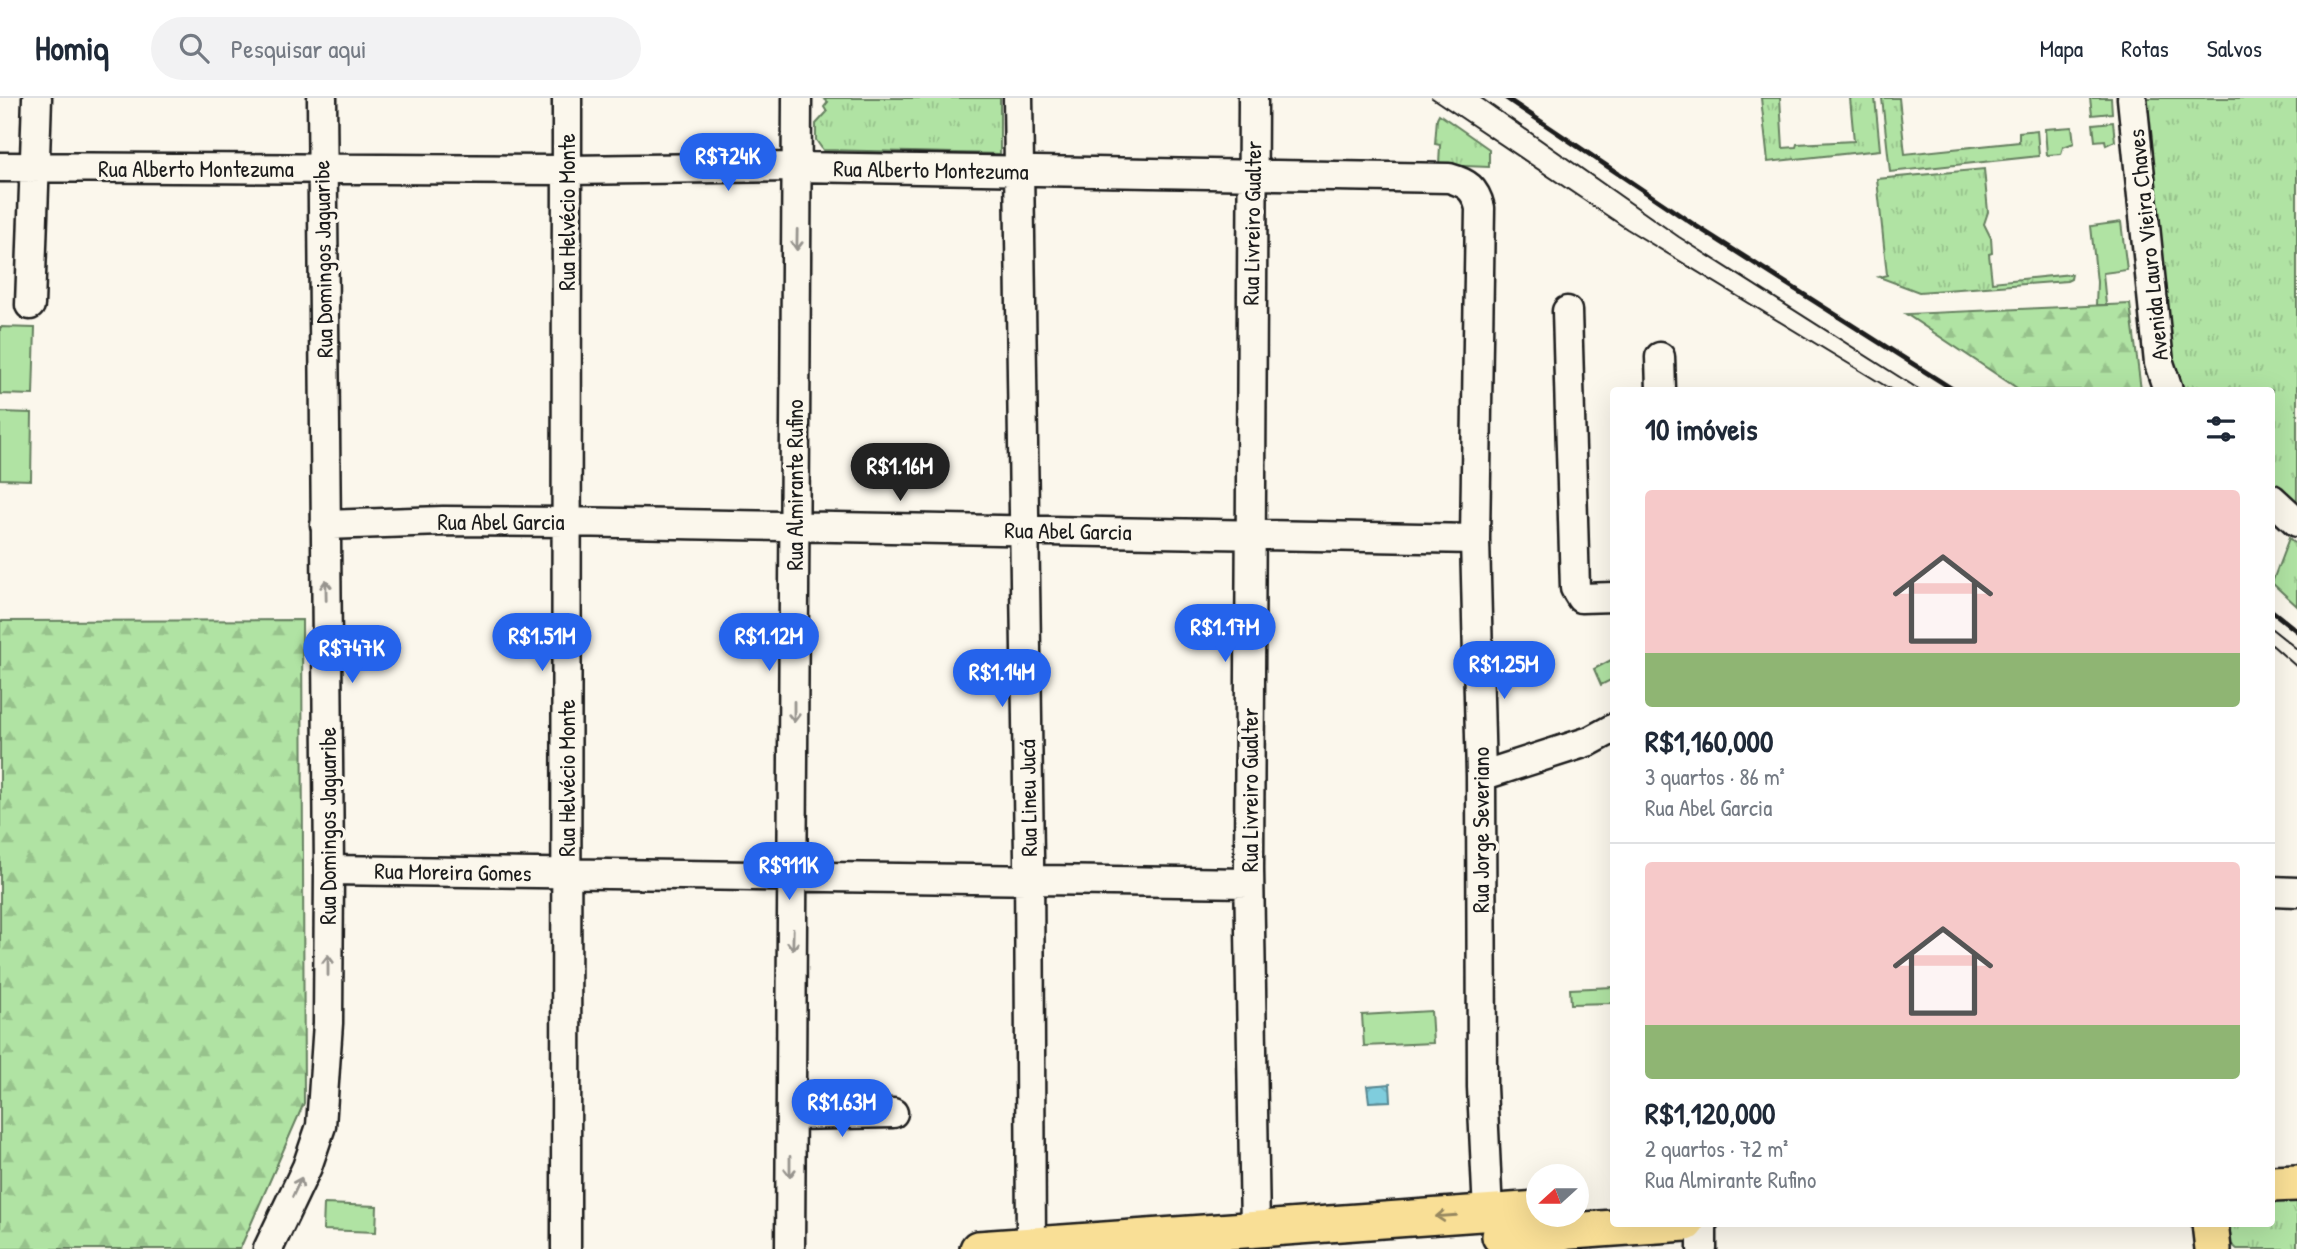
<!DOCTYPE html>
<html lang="pt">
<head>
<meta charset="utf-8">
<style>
	:root { --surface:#fff; --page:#f2f2f3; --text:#1f2937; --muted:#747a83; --line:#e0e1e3; --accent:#2563eb }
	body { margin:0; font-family:"Patrick Hand",sans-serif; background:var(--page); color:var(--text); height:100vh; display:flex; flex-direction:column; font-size:26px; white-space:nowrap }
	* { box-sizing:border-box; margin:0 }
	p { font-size:23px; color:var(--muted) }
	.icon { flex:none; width:38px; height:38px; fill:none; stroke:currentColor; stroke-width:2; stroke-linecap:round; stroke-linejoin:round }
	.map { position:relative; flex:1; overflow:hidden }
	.side { position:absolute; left:1610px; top:289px; width:665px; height:840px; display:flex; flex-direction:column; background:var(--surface); border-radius:7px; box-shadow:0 7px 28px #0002 }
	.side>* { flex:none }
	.needle { width:46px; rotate:249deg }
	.buttons { position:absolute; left:1526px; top:1066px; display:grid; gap:14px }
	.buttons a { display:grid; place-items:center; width:63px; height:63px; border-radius:50%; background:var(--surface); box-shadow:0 7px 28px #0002; font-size:35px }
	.price { position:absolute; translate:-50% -60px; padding:0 16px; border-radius:24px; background:var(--accent); color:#fff; font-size:23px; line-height:46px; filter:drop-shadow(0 2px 4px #0008) }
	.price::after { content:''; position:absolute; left:50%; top:42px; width:21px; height:16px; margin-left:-10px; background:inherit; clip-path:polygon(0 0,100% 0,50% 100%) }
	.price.selected { background:#222; color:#fff }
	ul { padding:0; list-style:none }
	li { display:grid; align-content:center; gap:14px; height:371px; padding:0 35px }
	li+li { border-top:2px solid var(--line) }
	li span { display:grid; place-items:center; height:217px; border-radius:7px; color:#555 }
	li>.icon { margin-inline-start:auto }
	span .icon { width:126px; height:126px; fill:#fffc; stroke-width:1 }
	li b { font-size:30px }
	h2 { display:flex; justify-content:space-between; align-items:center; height:84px; padding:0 35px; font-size:30px }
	header { display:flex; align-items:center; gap:42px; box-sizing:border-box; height:98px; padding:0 35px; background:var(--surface); border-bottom:2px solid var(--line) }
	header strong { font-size:33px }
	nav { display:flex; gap:38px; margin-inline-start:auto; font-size:24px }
	.search { width:490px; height:63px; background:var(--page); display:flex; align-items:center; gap:18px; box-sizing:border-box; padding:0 24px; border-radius:38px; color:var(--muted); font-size:26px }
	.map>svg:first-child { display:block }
	.grass { fill:url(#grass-tufts); stroke:#668060; stroke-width:2 }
	.forest { fill:url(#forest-firs); stroke:#668060; stroke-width:2 }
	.garden { fill:#b0e3a3; stroke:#668060; stroke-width:2 }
	.water { fill:url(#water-waves); stroke:#578690; stroke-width:2 }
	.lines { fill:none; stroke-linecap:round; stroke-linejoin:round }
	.minor-casing { stroke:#1c1c1c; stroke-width:33 }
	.major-casing { stroke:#1c1c1c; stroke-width:40 }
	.minor { stroke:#fbf7ec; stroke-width:28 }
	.major { stroke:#f9df96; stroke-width:35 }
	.tram { stroke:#1c1c1c; stroke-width:2 }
	.rail { stroke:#1c1c1c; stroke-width:5 }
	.oneway { stroke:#97948e }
	.oneway2 { stroke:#96875f }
	.labels { text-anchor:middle; stroke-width:7; stroke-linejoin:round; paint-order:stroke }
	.street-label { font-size:23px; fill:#1c1c1c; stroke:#fbf7ec }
</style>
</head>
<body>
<header>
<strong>Homiq</strong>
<div class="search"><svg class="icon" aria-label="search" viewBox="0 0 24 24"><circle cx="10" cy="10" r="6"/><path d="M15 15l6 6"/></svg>Pesquisar aqui</div>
<nav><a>Mapa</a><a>Rotas</a><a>Salvos</a></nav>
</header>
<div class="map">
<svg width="2297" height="1151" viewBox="0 0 2297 1151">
	<defs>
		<pattern id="grass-tufts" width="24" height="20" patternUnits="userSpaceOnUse" patternTransform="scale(1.75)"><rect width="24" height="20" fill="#b0e3a3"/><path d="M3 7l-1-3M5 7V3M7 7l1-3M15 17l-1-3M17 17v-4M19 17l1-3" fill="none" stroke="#97c28c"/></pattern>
		<pattern id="forest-firs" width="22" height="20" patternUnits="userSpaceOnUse" patternTransform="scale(1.75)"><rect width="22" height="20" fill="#b0e3a3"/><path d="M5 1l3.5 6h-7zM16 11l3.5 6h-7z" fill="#97c28c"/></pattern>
		<pattern id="water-waves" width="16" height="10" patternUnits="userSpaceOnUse" patternTransform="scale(1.75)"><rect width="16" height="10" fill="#7fcddd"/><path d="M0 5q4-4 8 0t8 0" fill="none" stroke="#6dafbd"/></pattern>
	</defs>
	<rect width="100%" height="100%" fill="#fbf7ec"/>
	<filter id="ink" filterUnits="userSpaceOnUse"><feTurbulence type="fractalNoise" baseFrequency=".0143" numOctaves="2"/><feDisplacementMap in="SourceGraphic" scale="14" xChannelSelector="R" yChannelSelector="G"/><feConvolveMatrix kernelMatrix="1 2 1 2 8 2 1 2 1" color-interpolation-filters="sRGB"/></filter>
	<g filter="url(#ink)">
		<path class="grass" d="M823 0H1000V56L823 52 816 42V26L827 14 824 9 828 4Z
			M1761 0H1780L1783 50 1796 49 1797 46 1854 43 1850 0H1875L1880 52 1768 64Z
			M1882 0H1899L1905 56 2019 44V34L2037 32 2039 58 1890 74Z
			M2139 0H2297V411L2272 389V292H2179L2167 262Z
			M1439 16 1489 51V69L1439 67 1440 47 1435 46 1437 20Z
			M1984 71 1988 114 1984 126 1991 140 1992 155 1989 156 1992 184 2072 176 2071 181 2067 183 1919 194 1879 179 1887 177 1877 81Z
			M2289 440 2297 447V508L2272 485Z
			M2297 1101V1151H2237L2230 1145 2229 1125H2272V1103Z"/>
		<path class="forest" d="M2130 206 2141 292H2020L1906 216Z
			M302 522 304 1005 240 1151H0V523Z"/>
		<path class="garden" d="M2090 0H2111L2112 15 2092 17Z
			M2113 24 2115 43 2106 47 2105 42 2095 43 2093 26Z
			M2072 29 2074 45 2063 49 2061 56 2047 57 2045 31Z
			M2121 124 2127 172 2103 175 2106 207H2096L2097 184 2091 128Z
			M0 229 35 230 33 297 0 296Z
			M0 314 32 315 31 382 0 381Z
			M1613 561V581L1601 587 1594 571Z
			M1613 889V905L1571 906 1570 891Z
			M1431 913 1433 945 1364 948 1362 917Z
			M324 1106 377 1108 376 1134 323 1132Z"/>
		<path class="water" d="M1390 986 1391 1003 1369 1004 1367 988Z"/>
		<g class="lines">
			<g class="minor-casing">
				<path id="minor" d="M1018 0 1029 759 1031 1148
					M1253 0 1249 771 1255 1131
					M2132 0 2159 265 2168 292
					M0 69 567 72 797 69 1449 80C1467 85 1475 90 1480 110L1475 441 1481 678 1482 989 1488 1115
					M30 207 37 0
					M1567 213 1575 490 1581 500 1614 499
					M1660 259 1661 292
					M2272 401 2297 424
					M325 427 443 423 566 424 1475 441
					M1481 678 1590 643 1614 630
					M329 772 1249 785
					M2272 793 2297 794
					M791 1017 893 1015
					M1702 1125V1151
					M268 1151 307 1069 321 1028 328 925 329 772 322 0
					M566 1151 567 0
					M790 1151 797 0"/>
			</g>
			<g class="major-casing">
				<path id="major" d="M2272 1086 2297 1085
					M2210 1125 2213 1151
					M1500 1138 1686 1125
					M978 1151 1538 1111"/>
			</g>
			<use href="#minor" class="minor"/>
			<use href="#major" class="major"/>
			<path class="tram" d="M1432 0 1627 131 1892 292
				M1481 0 1679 139 1920 292
				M2272 531 2297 551
				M2272 547 2297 569"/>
			<path class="rail" d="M1506 0 1696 128 1954 292
				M2272 513 2297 533"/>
		</g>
		<defs><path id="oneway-shaft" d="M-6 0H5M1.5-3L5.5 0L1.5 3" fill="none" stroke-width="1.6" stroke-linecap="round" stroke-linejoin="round" transform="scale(1.75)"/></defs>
		<g class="oneway">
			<use href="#oneway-shaft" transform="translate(797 142) rotate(91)"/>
			<use href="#oneway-shaft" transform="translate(326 492) rotate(-91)"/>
			<use href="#oneway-shaft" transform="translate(794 614) rotate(90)"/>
			<use href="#oneway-shaft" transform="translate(793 842) rotate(91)"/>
			<use href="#oneway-shaft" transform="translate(328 867) rotate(-90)"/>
			<use href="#oneway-shaft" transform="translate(790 1069) rotate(90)"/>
			<use href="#oneway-shaft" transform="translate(297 1089) rotate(-65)"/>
		</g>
		<use class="oneway2" href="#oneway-shaft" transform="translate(1446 1118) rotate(176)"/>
	</g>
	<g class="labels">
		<g class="street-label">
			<text x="196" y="79">Rua Alberto Montezuma</text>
			<text transform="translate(931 72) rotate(1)" y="8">Rua Alberto Montezuma</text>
			<text transform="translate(567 114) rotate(-90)" y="8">Rua Helvécio Monte</text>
			<text transform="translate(1252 125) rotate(-89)" y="8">Rua Livreiro Gualter</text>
			<text transform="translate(2148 147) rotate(-96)" y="8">Avenida Lauro Vieira Chaves</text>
			<text transform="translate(323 161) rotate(-91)" y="8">Rua Domingos Jaguaribe</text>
			<text transform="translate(795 387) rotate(-90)" y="8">Rua Almirante Rufino</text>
			<text x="501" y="432">Rua Abel Garcia</text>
			<text transform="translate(1068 433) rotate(1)" y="8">Rua Abel Garcia</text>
			<text transform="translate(567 680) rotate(-90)" y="8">Rua Helvécio Monte</text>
			<text transform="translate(1250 692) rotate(-90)" y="8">Rua Livreiro Gualter</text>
			<text transform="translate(1028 700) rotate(-91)" y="8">Rua Lineu Jucá</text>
			<text transform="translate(328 728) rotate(-90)" y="8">Rua Domingos Jaguaribe</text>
			<text transform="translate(1481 732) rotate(-90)" y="8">Rua Jorge Severiano</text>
			<text transform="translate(453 774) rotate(1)" y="8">Rua Moreira Gomes</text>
		</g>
	</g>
</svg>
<div class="buttons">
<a><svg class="needle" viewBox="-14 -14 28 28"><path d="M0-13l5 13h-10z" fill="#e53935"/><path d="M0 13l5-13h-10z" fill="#747a83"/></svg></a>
</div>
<b class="price" style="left:728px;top:95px">R$724K</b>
<b class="price selected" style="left:900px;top:405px">R$1.16M</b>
<b class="price" style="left:1225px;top:566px">R$1.17M</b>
<b class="price" style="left:542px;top:575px">R$1.51M</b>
<b class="price" style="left:769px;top:575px">R$1.12M</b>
<b class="price" style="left:352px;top:587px">R$747K</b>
<b class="price" style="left:1504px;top:603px">R$1.25M</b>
<b class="price" style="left:1002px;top:611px">R$1.14M</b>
<b class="price" style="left:789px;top:804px">R$911K</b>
<b class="price" style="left:842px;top:1041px">R$1.63M</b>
<section class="side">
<h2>10 imóveis<svg class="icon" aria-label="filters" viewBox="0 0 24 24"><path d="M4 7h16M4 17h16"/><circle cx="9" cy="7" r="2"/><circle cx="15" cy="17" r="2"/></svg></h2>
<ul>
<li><span style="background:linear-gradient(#f6c9c9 75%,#8fb573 0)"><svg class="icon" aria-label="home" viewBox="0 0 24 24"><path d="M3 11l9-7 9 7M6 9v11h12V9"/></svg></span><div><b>R$1,160,000</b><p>3 quartos · 86 m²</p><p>Rua Abel Garcia</p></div></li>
<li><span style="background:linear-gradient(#f6c9c9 75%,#8fb573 0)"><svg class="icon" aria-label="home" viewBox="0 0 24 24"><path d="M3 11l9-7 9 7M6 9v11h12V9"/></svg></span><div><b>R$1,120,000</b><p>2 quartos · 72 m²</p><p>Rua Almirante Rufino</p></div></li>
</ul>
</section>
</div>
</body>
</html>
